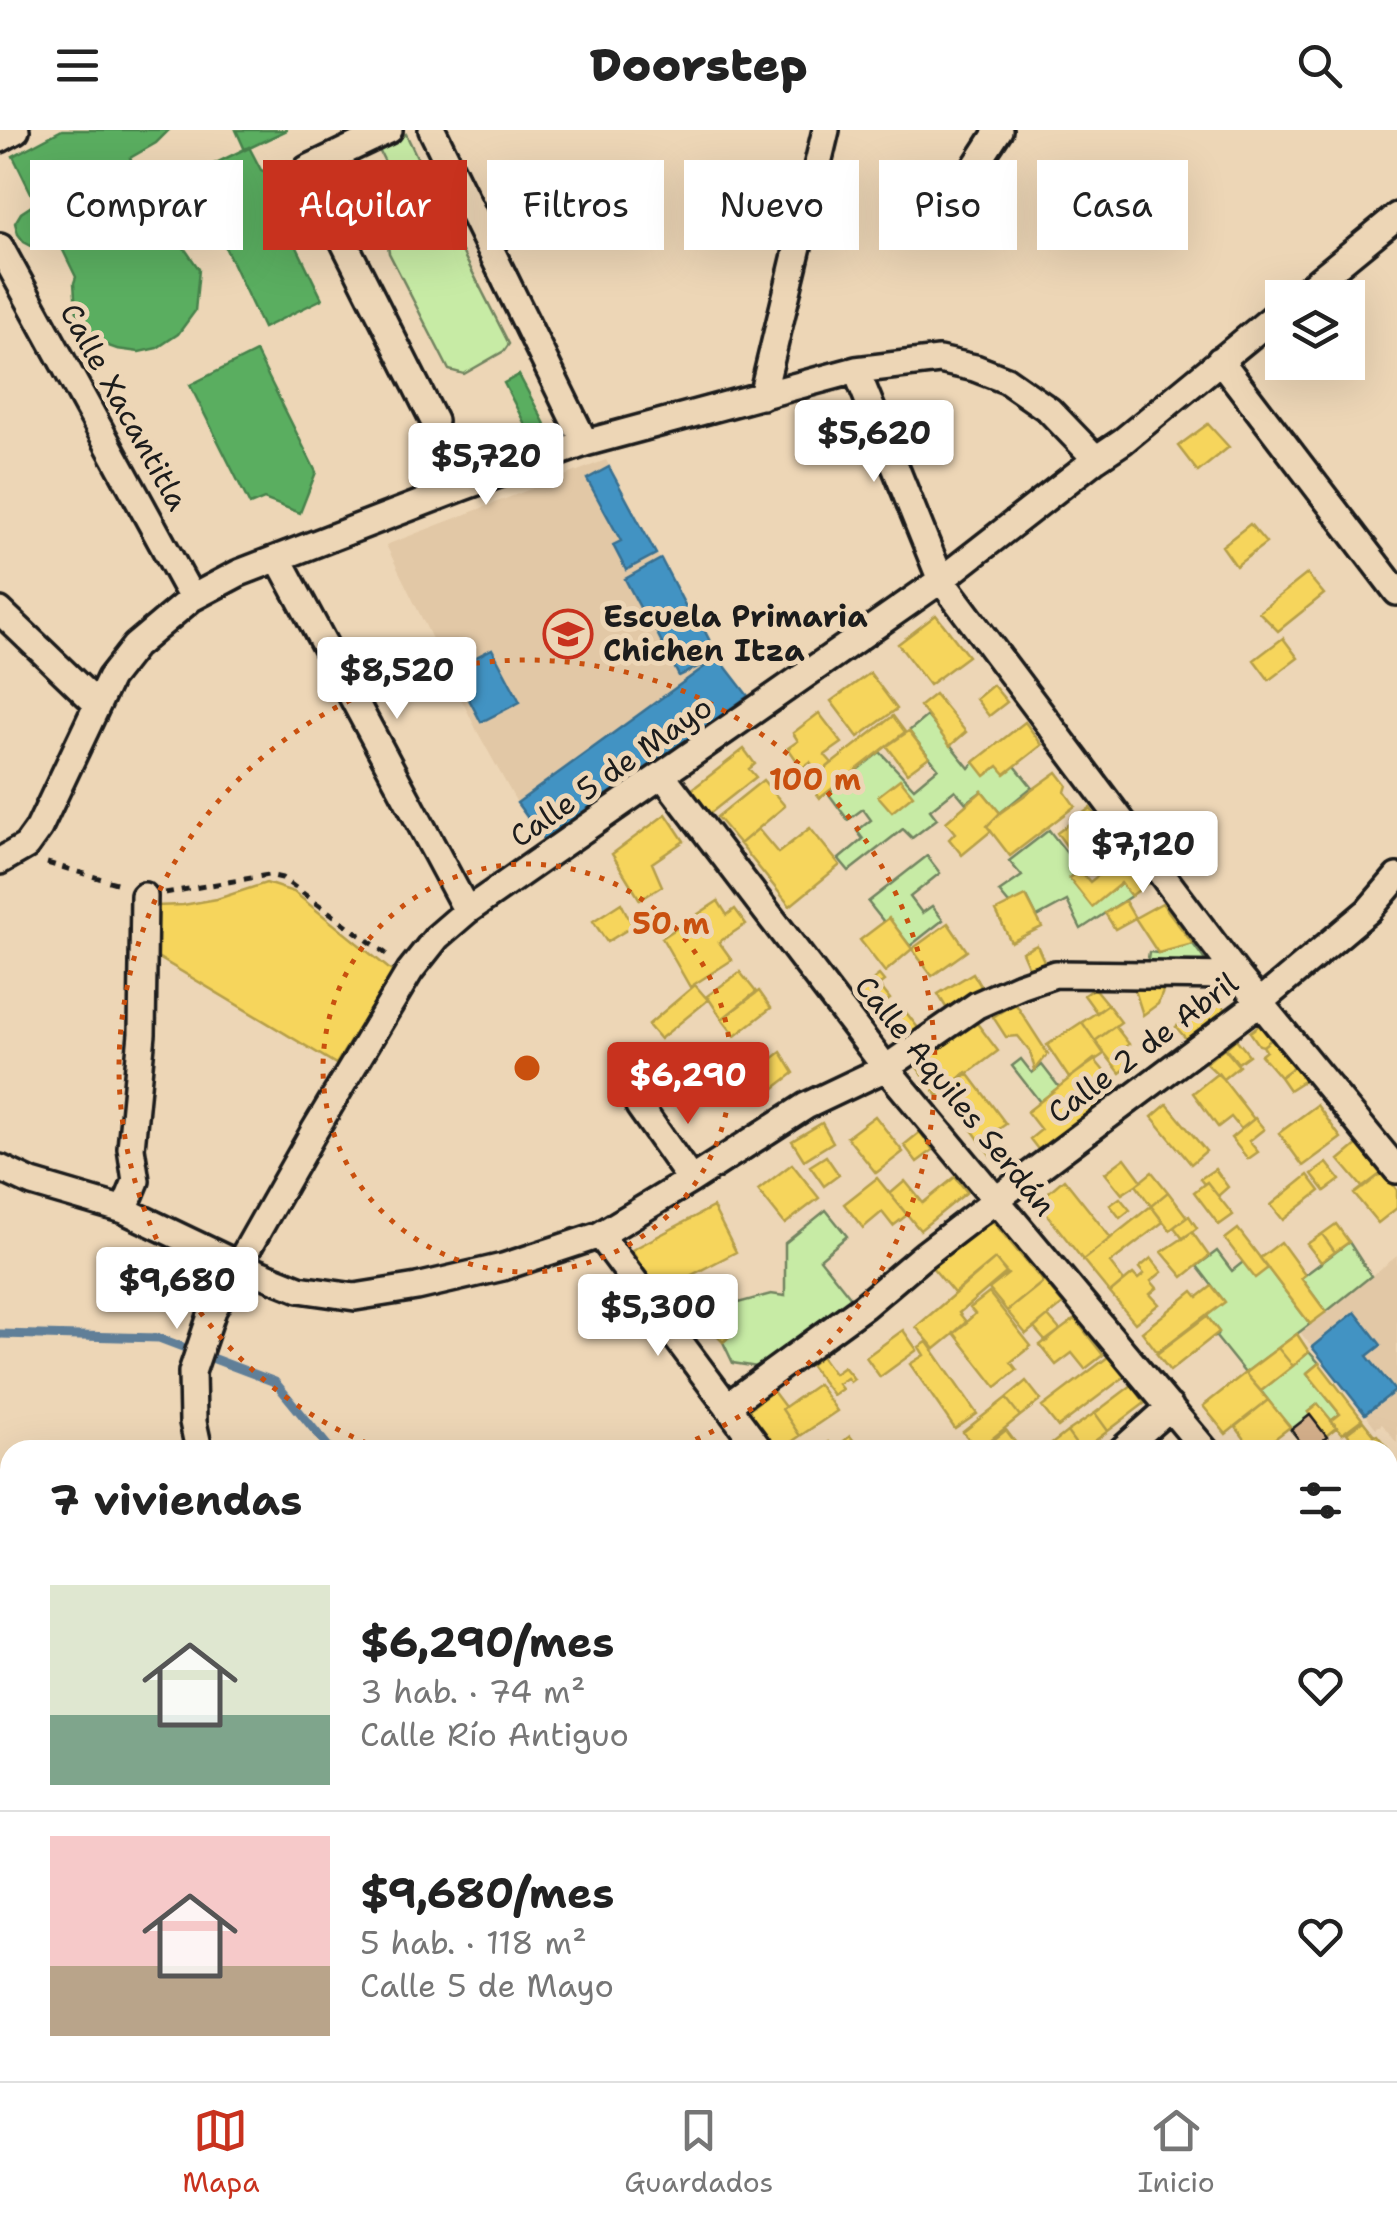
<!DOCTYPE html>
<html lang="es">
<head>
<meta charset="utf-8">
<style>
	:root { --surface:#fff; --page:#f6f6f6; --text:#222; --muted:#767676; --line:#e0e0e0; --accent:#c8321e }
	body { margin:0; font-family:"Shantell Sans",sans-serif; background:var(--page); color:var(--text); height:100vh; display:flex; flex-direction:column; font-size:38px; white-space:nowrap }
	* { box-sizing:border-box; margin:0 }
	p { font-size:32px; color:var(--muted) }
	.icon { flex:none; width:55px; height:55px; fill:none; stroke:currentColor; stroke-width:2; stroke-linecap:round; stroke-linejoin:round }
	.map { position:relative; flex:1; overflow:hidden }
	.sheet { position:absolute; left:0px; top:1310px; width:1398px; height:642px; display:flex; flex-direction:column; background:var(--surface); border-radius:30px 30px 0 0; box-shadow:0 10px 40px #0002 }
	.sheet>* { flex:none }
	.banner { position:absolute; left:30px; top:30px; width:1338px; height:90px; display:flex; gap:20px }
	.tools { position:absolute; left:1265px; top:150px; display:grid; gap:20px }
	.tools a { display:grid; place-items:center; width:100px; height:100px; border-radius:0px; background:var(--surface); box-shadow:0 10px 40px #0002; font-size:50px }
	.price { position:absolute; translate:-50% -85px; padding:0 22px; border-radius:10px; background:#fff; color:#222; font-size:32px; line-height:65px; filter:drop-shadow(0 2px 5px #0008) }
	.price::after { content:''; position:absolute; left:50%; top:60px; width:30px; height:22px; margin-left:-15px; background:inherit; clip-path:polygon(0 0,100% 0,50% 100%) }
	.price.current { background:var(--accent); color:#fff }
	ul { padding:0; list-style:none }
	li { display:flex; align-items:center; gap:30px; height:250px; padding:0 50px }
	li+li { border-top:2px solid var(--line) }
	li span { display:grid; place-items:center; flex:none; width:280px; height:200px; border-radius:0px; color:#555 }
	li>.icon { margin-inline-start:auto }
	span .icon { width:120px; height:120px; fill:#fffc; stroke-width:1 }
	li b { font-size:42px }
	h2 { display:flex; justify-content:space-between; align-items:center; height:120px; padding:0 50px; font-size:42px }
	.chip { padding:0 35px; border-radius:0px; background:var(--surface); box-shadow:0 10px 40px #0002; font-size:35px; line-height:90px }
	.chip.current { background:var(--accent); color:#fff }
	header { display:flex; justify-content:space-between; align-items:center; height:130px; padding:0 50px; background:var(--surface); font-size:45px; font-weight:800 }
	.tab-bar { display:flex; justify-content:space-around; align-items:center; height:140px; border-top:2px solid var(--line); background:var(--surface); font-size:28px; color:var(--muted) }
	.tab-bar a { display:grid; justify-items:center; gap:5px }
	.tab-bar .current { color:var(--accent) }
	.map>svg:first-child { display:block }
	.built { fill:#e2c8a6 }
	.green { fill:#c7eba5; stroke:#728460; stroke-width:2.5 }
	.homes { fill:#f6d55c; stroke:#b59e49; stroke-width:2.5 }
	.schools { fill:#4393c3; stroke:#376f91; stroke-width:2.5 }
	.public { fill:#5aae61; stroke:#47824c; stroke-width:2.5 }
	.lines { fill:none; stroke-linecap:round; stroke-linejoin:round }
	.stream { stroke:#607f98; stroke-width:9 }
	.building { fill:#d6b18c; stroke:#1c1c1c; stroke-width:2.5 }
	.minor-casing { stroke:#1c1c1c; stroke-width:32 }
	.path { stroke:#1c1c1c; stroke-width:5; stroke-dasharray:8 8; stroke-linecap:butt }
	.minor { stroke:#edd6b6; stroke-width:25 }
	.ring { fill:none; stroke:#c9500e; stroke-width:5; stroke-dasharray:5 10 }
	.labels { text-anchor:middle; stroke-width:10; stroke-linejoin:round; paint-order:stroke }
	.street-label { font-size:30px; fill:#1c1c1c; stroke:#edd6b6 }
	.poi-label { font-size:30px; font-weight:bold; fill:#1c1c1c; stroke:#edd6b6; text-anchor:start }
	.centre { fill:#c9500e; stroke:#edd6b6; stroke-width:5 }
	.ring-label { font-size:30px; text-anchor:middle; font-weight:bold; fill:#c9500e; stroke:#edd6b6; stroke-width:10; stroke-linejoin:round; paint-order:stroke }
</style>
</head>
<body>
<header><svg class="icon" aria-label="menu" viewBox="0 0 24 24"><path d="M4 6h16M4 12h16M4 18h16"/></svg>Doorstep<svg class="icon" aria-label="search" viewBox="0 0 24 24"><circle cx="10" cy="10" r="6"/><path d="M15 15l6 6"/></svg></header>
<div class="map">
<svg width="1397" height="1951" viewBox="0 0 1397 1951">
	<rect width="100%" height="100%" fill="#edd6b6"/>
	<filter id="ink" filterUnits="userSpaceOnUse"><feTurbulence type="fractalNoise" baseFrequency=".01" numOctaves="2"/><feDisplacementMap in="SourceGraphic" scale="20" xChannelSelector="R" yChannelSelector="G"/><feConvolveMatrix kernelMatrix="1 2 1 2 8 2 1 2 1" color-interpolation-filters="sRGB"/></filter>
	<g filter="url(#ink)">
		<path class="built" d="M606 330 688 481 694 480 718 527 748 566 546 713 517 673 477 601 386 415Z
			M1397 1126V1313L1382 1294 1376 1298 1300 1202Z"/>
		<path class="green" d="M406 4 439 73 412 86 378 18Z
			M438 89 448 94 509 214 504 221 464 244 449 240 389 123 388 116 390 112Z
			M927 586 969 638 974 632 1015 636 1032 657 1000 683 982 661 966 673 955 660 930 680 937 689 912 708 903 699 849 741 839 729 863 709 857 701 871 690 863 679 848 690 828 663 880 622 914 658 938 638 909 601Z
			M1049 700 1080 740 1069 748 1092 776 1121 753 1131 766 1081 799 1067 771 1037 787 1027 767 1009 774 999 762 1022 746 1009 731Z
			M927 726 940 743 910 767 922 783 932 776 943 790 910 816 889 789 884 792 868 772Z
			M1193 814 1207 833 1147 834 1149 822 1158 823Z
			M1021 929 1032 943 1042 935 1059 957 1040 972 1012 936Z
			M826 1080 847 1106 820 1129 852 1169 812 1201 757 1237 733 1233 723 1212 735 1201 726 1190 734 1174 771 1164 785 1166V1113Z
			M1349 1112 1371 1146 1326 1182 1301 1148Z
			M1217 1121 1232 1141 1243 1132 1268 1138 1310 1194 1245 1243 1216 1207 1219 1202 1206 1185 1224 1171 1197 1136Z
			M1309 1222 1319 1233 1307 1243 1340 1284 1331 1291 1318 1274 1308 1282 1310 1285 1291 1300 1261 1261Z"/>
		<path class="homes" d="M1208 294 1229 317 1198 342 1178 316Z
			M1250 394 1266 413 1236 436 1222 416Z
			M1307 444 1324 464 1278 501 1259 482Z
			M936 485 968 526 929 555 898 514Z
			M1283 508 1298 528 1269 550 1254 530Z
			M870 543 897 579 858 607 831 571Z
			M993 555 1007 572 989 586 976 569Z
			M935 564 966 602 950 616 920 576Z
			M819 583 842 613 825 625 832 633 819 644 810 632 802 638 788 618 798 611 793 603Z
			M893 586 905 602 820 668 808 652Z
			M1025 592 1042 615 1005 644 998 636 985 646 974 632Z
			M909 601 929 627 907 643 887 616Z
			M744 619 755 634 749 639 756 647 708 685 690 661Z
			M1057 642 1067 655 1065 662 1075 676 1010 726 987 696 1000 683Z
			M900 649 913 665 892 682 878 666Z
			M763 650 785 676 740 714 717 687Z
			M982 661 1000 683 987 696 991 701 962 725 949 709 955 703 946 692Z
			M1090 678 1120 719 1087 744 1057 703Z
			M666 684 684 711 652 733 662 756 640 770 612 724Z
			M810 698 840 735 790 776 740 714 758 699 778 723Z
			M1123 725 1147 754 1131 766 1121 753 1092 777 1069 748 1080 740 1090 752Z
			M266 753 294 762 393 842 336 934 154 825 155 776 183 775 217 769Z
			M1026 766 1042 797 1011 812 996 781Z
			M718 771 727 785 735 779 746 794 719 812 732 830 690 857 662 808Z
			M1125 771 1135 788 1115 799 1105 783Z
			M621 773 633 796 607 812 593 791Z
			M1162 773 1193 814 1158 823 1135 788Z
			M889 788 912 819 885 842 860 810Z
			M948 793 967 821 932 846 912 819Z
			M1037 815 1047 838 1032 845 1022 822Z
			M740 842 756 862 722 889 707 866Z
			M973 843 985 863 950 884 938 864Z
			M879 845 884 851 879 855 890 869 871 883 855 864Z
			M1133 854 1164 859 1158 874 1143 885Z
			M695 855 708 870 660 909 648 895Z
			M1094 858 1108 875 1097 883 1084 865Z
			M759 861 771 878 735 906 722 889Z
			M1214 865 1226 880 1188 911 1176 897Z
			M1015 873 1048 924 1035 940 1030 921 1018 906 1006 907 993 887Z
			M1108 875 1121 892 1095 911 1082 892Z
			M905 881 922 903 901 920 884 898Z
			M973 888 998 921 938 966 914 933Z
			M1082 892 1104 924 1069 948 1047 915Z
			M1263 892 1273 908 1263 916 1259 915 1250 902Z
			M1115 896 1129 914 1124 918 1134 932 1120 943 1095 911Z
			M1277 905 1298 934 1280 947 1261 925 1266 921 1263 916Z
			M1236 909 1249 925 1238 933 1226 918Z
			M1224 918 1239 936 1223 949 1206 933Z
			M781 922 794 943 768 963 755 942Z
			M1094 929 1109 947 1088 964 1101 980 1044 1027 1030 1009 1041 1000 1027 982Z
			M1298 934 1308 948 1289 960 1280 947Z
			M967 942 1006 994 989 1006 999 1021 991 1026 943 960Z
			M1218 943 1254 989 1241 999 1231 987 1218 997 1193 963Z
			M1167 974 1206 1021 1191 1034 1152 987Z
			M1317 975 1341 1008 1303 1036 1279 1003Z
			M875 986 903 1022 876 1043 847 1007Z
			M1255 988 1264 999 1249 1011 1258 1022 1248 1029 1231 1008Z
			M822 993 833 1012 804 1030 792 1011Z
			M920 1002 933 1020 917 1032 904 1015Z
			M1359 1013 1383 1042 1363 1058 1339 1030Z
			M826 1026 839 1045 824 1056 810 1036Z
			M1125 1028 1142 1051 1122 1064 1105 1043Z
			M1327 1033 1340 1050 1325 1061 1312 1044Z
			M792 1034 819 1068 785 1094 758 1060Z
			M1215 1039 1228 1057 1218 1066 1207 1052 1204 1054 1200 1049Z
			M1152 1042 1168 1062 1151 1076 1136 1055Z
			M1383 1042 1397 1060V1078L1378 1093 1354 1064Z
			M1308 1045 1320 1061 1283 1090 1271 1075Z
			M955 1047 967 1062 920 1100 890 1064 905 1051 923 1073Z
			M877 1048 907 1085 893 1096 882 1082 863 1098 844 1074Z
			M1064 1049 1111 1108 1083 1130 1037 1072Z
			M1207 1052 1233 1085 1219 1095 1194 1062Z
			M1168 1062 1187 1087 1170 1100 1151 1076Z
			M1120 1068 1130 1080 1120 1088 1110 1075Z
			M1151 1076 1163 1092 1110 1133 1124 1151 1110 1163 1083 1130Z
			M713 1077 736 1122 655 1164 632 1120Z
			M1189 1086 1197 1098 1183 1109 1174 1097Z
			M990 1088 1043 1152 1007 1181 989 1159 1008 1144 995 1129 954 1163 931 1136Z
			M1336 1094 1349 1112 1335 1122 1322 1104Z
			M1238 1099 1268 1138 1255 1148 1225 1109Z
			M1192 1102 1209 1126 1183 1147 1162 1122Z
			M1322 1104 1335 1122 1321 1132 1307 1114Z
			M1281 1112 1305 1145 1301 1148 1326 1182 1310 1194 1260 1128Z
			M1151 1128 1162 1142 1151 1151 1157 1158 1150 1164 1159 1174 1135 1193 1110 1163 1133 1144 1138 1149 1144 1144 1139 1138Z
			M995 1129 1006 1143 959 1183 967 1193 935 1219 916 1197Z
			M1044 1151 1063 1174 1026 1204 1007 1181Z
			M1212 1156 1225 1172 1158 1223 1142 1202 1193 1161 1198 1167Z
			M989 1163 1031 1216 1011 1232 1017 1240 996 1257 954 1203 975 1184 970 1178Z
			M1206 1185 1219 1202 1170 1241 1156 1223Z
			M1048 1186 1060 1200 1046 1212 1034 1198Z
			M1075 1189 1103 1225 1085 1239 1072 1223 1056 1235 1040 1215Z
			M726 1190 736 1201 723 1212 713 1202Z
			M903 1200 917 1220 880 1247 866 1227Z
			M1297 1204 1309 1222 1293 1236 1278 1218Z
			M927 1212 977 1284 955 1299 910 1234 924 1225 919 1217Z
			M1278 1218 1293 1236 1261 1261 1245 1243Z
			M821 1226 834 1244 844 1237 854 1249 850 1252 847 1248 838 1254 842 1259 833 1265 810 1235Z
			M1108 1227 1124 1247 1058 1297 1042 1277Z
			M1319 1233 1362 1289 1342 1304 1331 1291 1340 1284 1307 1243Z
			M1245 1243 1268 1270 1226 1304 1203 1276Z
			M1026 1251 1041 1270 1020 1286 1006 1268Z
			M818 1254 837 1281 800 1306 782 1279Z
			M1132 1255 1145 1273 1108 1301 1095 1283Z
			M773 1261 785 1277 782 1279 800 1306 780 1320H772L744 1283Z
			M1006 1268 1020 1286 978 1320 963 1302Z
			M1268 1270 1290 1297 1260 1320H1253L1235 1296Z
			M1318 1274 1337 1297 1326 1306 1308 1282Z
			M1095 1283 1108 1301 1083 1320H1080L1067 1302Z
			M1363 1291 1375 1306 1359 1319 1347 1303Z
			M1006 1300 1021 1320H985L986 1316Z
			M1067 1302 1080 1320H1053L1049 1316Z
			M1377 1305 1388 1319 1357 1320 1375 1306Z
			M850 1306 861 1320H820L829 1312 834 1319Z
			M1388 1569 1397 1581V1616L1388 1622Z"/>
		<path class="schools" d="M609 337 656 424 626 440 613 415 621 411 587 349Z
			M661 429 688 481 652 500 625 449Z
			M694 480 718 527 679 546 655 499Z
			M492 519 520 572 481 592 453 539Z
			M718 527 748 566 546 713 517 673Z
			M1355 1182 1381 1215 1367 1226 1395 1261 1365 1284 1312 1217Z"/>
		<path class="public" d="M62 0H169L156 13 130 28 153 74 199 139 195 181 178 204 157 218 139 222 117 219 100 213 85 196 76 180 74 153 76 147 58 110 33 117 24 112 18 104 15 93 21 83 36 73 13 26Z
			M236 0H287L245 20Z
			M249 17 261 40 275 46 284 58V65L279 80 322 169 263 198 218 102H207L199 93V84L206 77 191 45Z
			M256 222 316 342 300 383 264 369 250 375 190 255Z
			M519 245 547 298 531 306 504 253Z"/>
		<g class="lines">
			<path class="stream" d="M0 1204 159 1208 275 1252 331 1320"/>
		</g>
		<path class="building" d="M1310 1285 1327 1307 1311 1320H1307L1291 1300Z
			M1394 1353 1397 1357V1378L1388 1385V1359Z"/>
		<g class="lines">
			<g class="minor-casing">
				<path id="minor" d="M389 0 307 39 434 291
					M432 0 585 313
					M0 9 16 0
					M975 37 999 0
					M0 117 192 468
					M1297 168 1397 86
					M1220 230 1397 462
					M856 240 941 450 1238 846 1397 1040
					M762 266 826 0
					M278 428 467 781
					M0 481 97 574
					M663 646 886 938 1205 1320
					M0 731 26 716 39 698 110 548 135 516 192 468 239 443 463 357 585 313 856 240 939 230 975 238 1006 250 1049 280 1096 329
					M639 976 691 1050
					M0 1038 32 1053 124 1080 239 1135 299 1159 355 1167 417 1157 503 1137 600 1105 691 1050 806 976 886 938 977 875 1020 856 1055 844 1238 846
					M124 1080 136 1051 131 1018 142 904 144 766
					M600 1105 760 1320
					M727 1276 864 1176 924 1125 997 1069 1260 872 1368 781 1397 747
					M199 1320 193 1292 192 1242 213 1180 313 1003 410 841 437 807 467 781 941 450 1096 329 1123 311 1282 180
					M1122 1320 1170 1277
					M1388 1409 1397 1402
					M1388 1549 1397 1561
					M1388 1763 1397 1755
					M640 1942 643 1951
					M1276 1942 1284 1951
					M421 1951 422 1942
					M818 1951 824 1942
					M1159 1951 1169 1942"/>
			</g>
			<path class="path" d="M47 733 123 755
				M165 763 268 745 282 748 392 828"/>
			<use href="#minor" class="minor"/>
		</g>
	</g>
	<g class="ring">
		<circle cx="527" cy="938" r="204"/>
		<path d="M381 1319A408 408 0 1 1 673 1319"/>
	</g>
	<defs>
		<g id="school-ring" transform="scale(2.5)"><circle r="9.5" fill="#edd6b6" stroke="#c8321e" stroke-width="1.5"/><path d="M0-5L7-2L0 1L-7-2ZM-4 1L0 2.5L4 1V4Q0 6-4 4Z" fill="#c8321e"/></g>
	</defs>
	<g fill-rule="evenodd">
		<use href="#school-ring" x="568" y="504"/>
	</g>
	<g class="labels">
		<g class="street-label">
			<text transform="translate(124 277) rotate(61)" y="10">Calle Xacantitla</text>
			<text transform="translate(611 642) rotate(-35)" y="10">Calle 5 de Mayo</text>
			<text transform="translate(1143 918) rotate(-37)" y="10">Calle 2 de Abril</text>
			<text transform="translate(955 966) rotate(51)" y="10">Calle Aquiles Serdán</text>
		</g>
		<g class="poi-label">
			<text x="603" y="497">Escuela Primaria<tspan x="603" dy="34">Chichen Itza</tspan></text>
		</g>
	</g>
	<circle cx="527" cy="938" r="15" class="centre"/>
	<g class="ring-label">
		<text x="815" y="660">100 m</text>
		<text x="671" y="804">50 m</text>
	</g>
</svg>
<div class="tools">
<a><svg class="icon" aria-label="layers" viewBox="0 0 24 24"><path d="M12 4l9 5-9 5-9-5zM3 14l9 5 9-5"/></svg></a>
</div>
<b class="price" style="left:874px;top:355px">$5,620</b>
<b class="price" style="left:486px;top:378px">$5,720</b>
<b class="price" style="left:397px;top:592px">$8,520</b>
<b class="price" style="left:1143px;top:766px">$7,120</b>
<b class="price current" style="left:688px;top:997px">$6,290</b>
<b class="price" style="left:177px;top:1202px">$9,680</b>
<b class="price" style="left:658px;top:1229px">$5,300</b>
<div class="banner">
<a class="chip">Comprar</a>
<a class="chip current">Alquilar</a>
<a class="chip">Filtros</a>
<a class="chip">Nuevo</a>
<a class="chip">Piso</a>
<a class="chip">Casa</a>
</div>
<section class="sheet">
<h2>7 viviendas<svg class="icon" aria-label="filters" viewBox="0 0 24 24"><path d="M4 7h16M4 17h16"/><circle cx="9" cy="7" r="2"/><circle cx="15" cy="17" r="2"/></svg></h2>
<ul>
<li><span style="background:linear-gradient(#dfe7d0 65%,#7fa58c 0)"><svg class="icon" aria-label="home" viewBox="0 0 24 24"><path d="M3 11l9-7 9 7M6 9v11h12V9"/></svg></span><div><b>$6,290/mes</b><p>3 hab. · 74 m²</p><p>Calle Río Antiguo</p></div><svg class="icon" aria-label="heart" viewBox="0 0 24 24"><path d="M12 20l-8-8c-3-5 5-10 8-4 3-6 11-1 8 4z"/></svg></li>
<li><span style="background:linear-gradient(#f6c9c9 65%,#b9a48a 0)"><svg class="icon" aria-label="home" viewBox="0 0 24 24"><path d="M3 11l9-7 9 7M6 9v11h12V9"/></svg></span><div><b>$9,680/mes</b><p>5 hab. · 118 m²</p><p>Calle 5 de Mayo</p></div><svg class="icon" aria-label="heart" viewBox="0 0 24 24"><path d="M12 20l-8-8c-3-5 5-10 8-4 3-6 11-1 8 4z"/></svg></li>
</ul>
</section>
</div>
<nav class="tab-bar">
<a class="current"><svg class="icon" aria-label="map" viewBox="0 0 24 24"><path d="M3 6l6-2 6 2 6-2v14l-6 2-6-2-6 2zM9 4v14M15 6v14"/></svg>Mapa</a>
<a><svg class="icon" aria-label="saved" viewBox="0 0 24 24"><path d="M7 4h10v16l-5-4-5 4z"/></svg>Guardados</a>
<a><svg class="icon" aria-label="home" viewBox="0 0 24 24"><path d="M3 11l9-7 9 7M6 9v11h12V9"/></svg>Inicio</a>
</nav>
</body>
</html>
